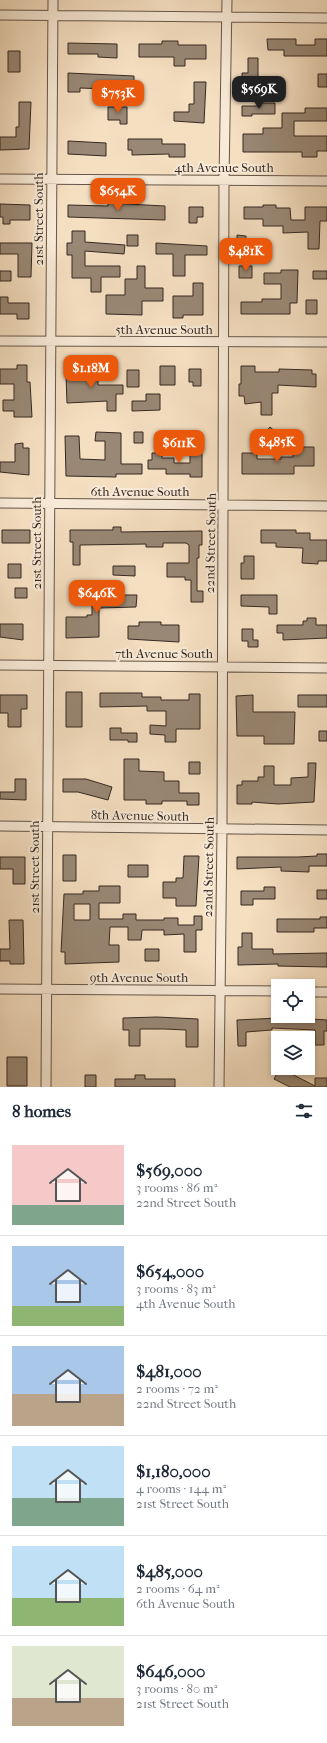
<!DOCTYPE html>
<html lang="en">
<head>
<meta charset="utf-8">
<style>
	:root { --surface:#fff; --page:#f6f6f7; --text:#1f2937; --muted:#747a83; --line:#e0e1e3; --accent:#ea580c }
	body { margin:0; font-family:"IM FELL French Canon",serif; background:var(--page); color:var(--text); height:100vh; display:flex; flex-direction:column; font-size:15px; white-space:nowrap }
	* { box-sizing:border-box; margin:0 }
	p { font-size:13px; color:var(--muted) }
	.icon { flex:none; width:22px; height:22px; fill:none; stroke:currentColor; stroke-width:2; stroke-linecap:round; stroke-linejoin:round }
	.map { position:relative; height:1087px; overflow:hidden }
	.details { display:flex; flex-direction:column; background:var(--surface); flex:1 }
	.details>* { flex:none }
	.fabs { position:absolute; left:271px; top:979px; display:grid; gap:8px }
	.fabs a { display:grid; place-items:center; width:44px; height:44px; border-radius:0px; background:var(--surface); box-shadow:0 2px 6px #0003; font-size:20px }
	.price { position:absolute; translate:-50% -34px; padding:0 9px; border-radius:8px; background:var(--accent); color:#fff; font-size:13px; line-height:26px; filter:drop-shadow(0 1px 2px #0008) }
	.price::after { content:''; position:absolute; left:50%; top:24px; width:12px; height:9px; margin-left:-6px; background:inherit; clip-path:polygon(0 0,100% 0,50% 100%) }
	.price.active { background:#222; color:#fff }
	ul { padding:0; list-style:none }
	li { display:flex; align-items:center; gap:12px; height:100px; padding:0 12px }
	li+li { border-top:1px solid var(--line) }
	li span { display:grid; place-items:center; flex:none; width:112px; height:80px; border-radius:0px; color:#555 }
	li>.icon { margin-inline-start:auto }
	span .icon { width:48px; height:48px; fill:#fffc; stroke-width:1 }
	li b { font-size:17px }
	h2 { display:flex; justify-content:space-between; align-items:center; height:48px; padding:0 12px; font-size:17px }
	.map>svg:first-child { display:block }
	.building { fill:#998875; stroke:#362922; fill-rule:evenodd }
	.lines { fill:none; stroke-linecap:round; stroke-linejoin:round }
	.street-casing { stroke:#66564a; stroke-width:11 }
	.street { stroke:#f8ead7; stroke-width:9 }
	.labels { text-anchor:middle; stroke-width:4; stroke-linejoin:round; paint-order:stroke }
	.street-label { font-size:13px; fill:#362922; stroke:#f8ead7 }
</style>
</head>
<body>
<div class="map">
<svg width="327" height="1087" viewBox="0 0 327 1087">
	<rect width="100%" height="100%" fill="#f5dfc1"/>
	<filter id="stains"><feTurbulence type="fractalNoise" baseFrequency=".005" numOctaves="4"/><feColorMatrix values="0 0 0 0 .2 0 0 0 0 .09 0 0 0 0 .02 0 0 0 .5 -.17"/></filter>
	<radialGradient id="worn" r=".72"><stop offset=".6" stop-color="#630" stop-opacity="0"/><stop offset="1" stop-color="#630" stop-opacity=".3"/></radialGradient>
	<path class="building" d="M267 39H296V45H315V39H327V56H284V50H268Z
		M162 41H178V45H206V59H185V66H174V57H139V44H162Z
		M68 43 117 44V58L98 57V54H68Z
		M8 51H20V72H8Z
		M248 58H258V79H252V92L242 91V73H248Z
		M68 73 134 76V90L80 88V92H68Z
		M318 74H327V87H318Z
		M194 82H206L204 123 174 121V112H189V104H194Z
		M19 102H31L29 149 0 150V137H16V127H19Z
		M261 103H275V114H252V116H242V106H261Z
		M108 107H127V124H120V120H108Z
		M305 108H327V121H294V136H327V151H317V157H302V152H243V134H263V128H282V113H305Z
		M128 139H162V144H185V157H169V154L132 155V150H128Z
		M68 141 106 143V156L68 154Z
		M108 203 165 206V220L68 217V205L108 206Z
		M0 204 30 205V220H10V224H3V217H0Z
		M263 205H276V208H290L291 220H305V207H327V221H320L319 249H308V232L283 233V226H263V219H244V207H263Z
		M189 207H203V217H197V223H189Z
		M72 231H85V242L125 245 124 254 85 251V266H120V277H101V292H91V278H72V255H67V243H72Z
		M127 235H138V246H127Z
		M237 235 246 236V250L237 249Z
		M0 243H32L31 277H18V254H0Z
		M156 243 207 246V255H185V276H173V254H156Z
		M137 266H145V288H163V301H142V315L106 314V295H125V279H137Z
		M239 266H252V278H239Z
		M281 270H298L297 303H290V314H241V302H262V299H281V284H264V273H281Z
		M0 271H11V281H0Z
		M313 271H327V279H313Z
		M193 283H203V315H183V318H173V296H193Z
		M0 297H8V303H29V319H17V314H0Z
		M306 300H317V314H306Z
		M17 365H27V382H30L32 417H14V411H3V400H14V384H0V369H17Z
		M160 366H175V385H160Z
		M241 366H255V372H279V369L312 370V374H316V387L278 385V393H272V415H261V402L245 404 244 396H239V384H241Z
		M88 367H98V385H123V394H116V411H107V401L67 403 66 375 87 374Z
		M189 369H201V386H193V382H189Z
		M127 370H139V387H127Z
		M146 394H160V410L132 411V401H146Z
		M270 427 277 433 271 441 263 435Z
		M96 432 121 433V464H142V474H116V477L66 476 65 436H79L80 459 105 460V441H95Z
		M134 432H143V443H134Z
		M23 443V448H29V475L0 472V462H15V444Z
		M190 447H202V477H190V474H166V469H148V460H152V453H162V458H174V463H190Z
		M303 447H314V466H294V474H242V453H257V459H281V457H293V450H303Z
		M113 527H121V532L202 531V545H199V558H197V591H203V602H191V580H185V577H167V563H189V545L186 543H163V547H146V544L80 545V565H73V542H70V530H113Z
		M2 530H30V543H2Z
		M261 530H296V533H310V540H327V561H318V564L302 563 303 548 276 547V543H261Z
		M244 556H254V579H241V563H244Z
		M8 564H21V578H8Z
		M113 566H135V576L113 575Z
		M15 588H27V598H15Z
		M92 591 123 592V595H137L136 607 99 608V637L66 638V617H87V615H92Z
		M241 595H277V614H269V607L241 606Z
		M307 618H316V625H327V638L283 640V633H277V625H303V621H307Z
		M139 622H161V625H179V642L128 639V626H139Z
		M0 624H23V640L0 637Z
		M242 629H253V640H258V647H248V641H242Z
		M66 692H82V727H66Z
		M100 693H142V697H161V700H189V694H200V729H176V742H165V735L150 734V725L166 726V711H147V706L100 707Z
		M0 695H27V709H21V727H8V713H0Z
		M253 695V712H295L294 744H264V736H237L236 696Z
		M298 695H327V707H298Z
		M110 728H121V733H137V742H128V740H110Z
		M319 731H327V741H319Z
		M124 759H139V771L164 772V781H179V793H199V805H187V801H162V804H146V800H124Z
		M189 762H200V774H189Z
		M308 763H316L314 802 278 804 252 802V804H237V785H242V781H258V777H264V766H274V785H291V778L308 777Z
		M15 779H26V800L0 799V792H15Z
		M63 779H86L112 787 108 800 78 792H63Z
		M317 854H327V866H309V872L281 871V867L237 869V857H298L317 856Z
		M63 855H76V881H63Z
		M184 856H199L196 906H176V898H163V882H176V878H183Z
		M0 857H25V884H13V869H0Z
		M128 865H148V877H128Z
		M99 886H120V903H99V919H123V914H136V920H164V918H178V925H194V916H202V930H196V952H184V934L164 935V930H142L141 940H128V927H110L109 945H119V962L65 964V952H61L64 894H83V891H99ZM74 904H90V920H74Z
		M264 887H275V899H253V905H241V891H264Z
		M317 890H327V899H317Z
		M320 917H327V928H314V932H277V919H320Z
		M9 920H23L24 964H10V961H0V949H10Z
		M242 933H252V949H273V954L327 953V967L278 966V964L238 965V947H242Z
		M145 949H159V961H145Z
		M157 1017 198 1019V1047H186V1030L164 1029H140V1046H129V1030H123V1018Z
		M278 1017 327 1020V1031H324V1045H315V1030L272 1028V1030L246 1032V1046H238L237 1020 278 1018Z
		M7 1057H27V1086H7Z
		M280 1068 315 1086V1078H327V1087H290L274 1079Z
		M85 1075H96V1087H85Z
		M135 1075H145V1079H175V1087H115V1079H135Z"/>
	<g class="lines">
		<g class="street-casing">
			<path id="street" d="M0 15 327 18
				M0 179 327 181
				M0 341 327 342
				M0 503 327 506
				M0 665 327 668
				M0 826 327 830
				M0 989 278 991
				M308 992H327
				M46 1087 53 0
				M219 1087 222 829 224 180 227 0"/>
		</g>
		<use href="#street" class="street"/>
	</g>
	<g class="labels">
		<g class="street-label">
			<text x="224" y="172">4th Avenue South</text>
			<text transform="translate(38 219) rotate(-90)" y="5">21st Street South</text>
			<text x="164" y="334">5th Avenue South</text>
			<text x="140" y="496">6th Avenue South</text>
			<text transform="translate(36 543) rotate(-90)" y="5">21st Street South</text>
			<text transform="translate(210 543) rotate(-89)" y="5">22nd Street South</text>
			<text x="164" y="658">7th Avenue South</text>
			<text transform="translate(140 815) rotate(1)" y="5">8th Avenue South</text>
			<text transform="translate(34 867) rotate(-90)" y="5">21st Street South</text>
			<text transform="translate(208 867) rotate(-89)" y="5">22nd Street South</text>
			<text x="139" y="982">9th Avenue South</text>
		</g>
	</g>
	<rect width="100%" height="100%" filter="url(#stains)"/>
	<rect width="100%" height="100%" fill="url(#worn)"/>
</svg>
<div class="fabs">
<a><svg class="icon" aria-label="locate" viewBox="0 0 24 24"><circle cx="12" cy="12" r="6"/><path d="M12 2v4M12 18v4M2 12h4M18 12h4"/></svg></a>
<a><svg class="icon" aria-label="layers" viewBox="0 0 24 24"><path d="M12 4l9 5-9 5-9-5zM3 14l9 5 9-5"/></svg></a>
</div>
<b class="price active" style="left:259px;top:110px">$569K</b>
<b class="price" style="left:118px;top:114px">$753K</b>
<b class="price" style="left:118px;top:212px">$654K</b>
<b class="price" style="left:246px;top:272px">$481K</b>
<b class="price" style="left:91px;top:389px">$1.18M</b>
<b class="price" style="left:277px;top:463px">$485K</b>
<b class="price" style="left:179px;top:464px">$611K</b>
<b class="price" style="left:97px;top:614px">$646K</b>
</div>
<section class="details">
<h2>8 homes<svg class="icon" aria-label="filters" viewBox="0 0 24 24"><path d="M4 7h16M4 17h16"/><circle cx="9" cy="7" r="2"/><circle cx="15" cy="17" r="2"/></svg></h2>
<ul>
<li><span style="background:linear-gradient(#f6c9c9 75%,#7fa58c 0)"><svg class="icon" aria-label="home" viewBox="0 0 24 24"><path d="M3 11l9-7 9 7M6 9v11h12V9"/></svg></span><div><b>$569,000</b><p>3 rooms · 86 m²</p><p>22nd Street South</p></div></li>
<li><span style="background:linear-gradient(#a9c7e8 75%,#8fb573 0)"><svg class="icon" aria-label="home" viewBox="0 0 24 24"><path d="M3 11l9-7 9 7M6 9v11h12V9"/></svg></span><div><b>$654,000</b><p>3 rooms · 83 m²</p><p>4th Avenue South</p></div></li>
<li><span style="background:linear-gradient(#a9c7e8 60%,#b9a48a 0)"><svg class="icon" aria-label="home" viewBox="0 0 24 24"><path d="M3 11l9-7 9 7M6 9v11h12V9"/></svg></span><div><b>$481,000</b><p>2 rooms · 72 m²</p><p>22nd Street South</p></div></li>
<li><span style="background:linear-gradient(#bfe0f5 65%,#7fa58c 0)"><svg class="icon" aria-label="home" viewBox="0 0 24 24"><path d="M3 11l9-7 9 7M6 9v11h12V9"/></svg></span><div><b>$1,180,000</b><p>4 rooms · 144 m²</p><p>21st Street South</p></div></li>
<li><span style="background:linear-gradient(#bfe0f5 65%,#8fb573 0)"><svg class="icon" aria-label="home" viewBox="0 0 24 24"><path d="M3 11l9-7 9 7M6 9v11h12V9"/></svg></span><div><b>$485,000</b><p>2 rooms · 64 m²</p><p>6th Avenue South</p></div></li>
<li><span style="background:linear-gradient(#dfe7d0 65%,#b9a48a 0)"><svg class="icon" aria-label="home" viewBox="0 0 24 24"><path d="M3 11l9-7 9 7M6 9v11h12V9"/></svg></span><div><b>$646,000</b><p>3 rooms · 80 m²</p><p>21st Street South</p></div></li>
</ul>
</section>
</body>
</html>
